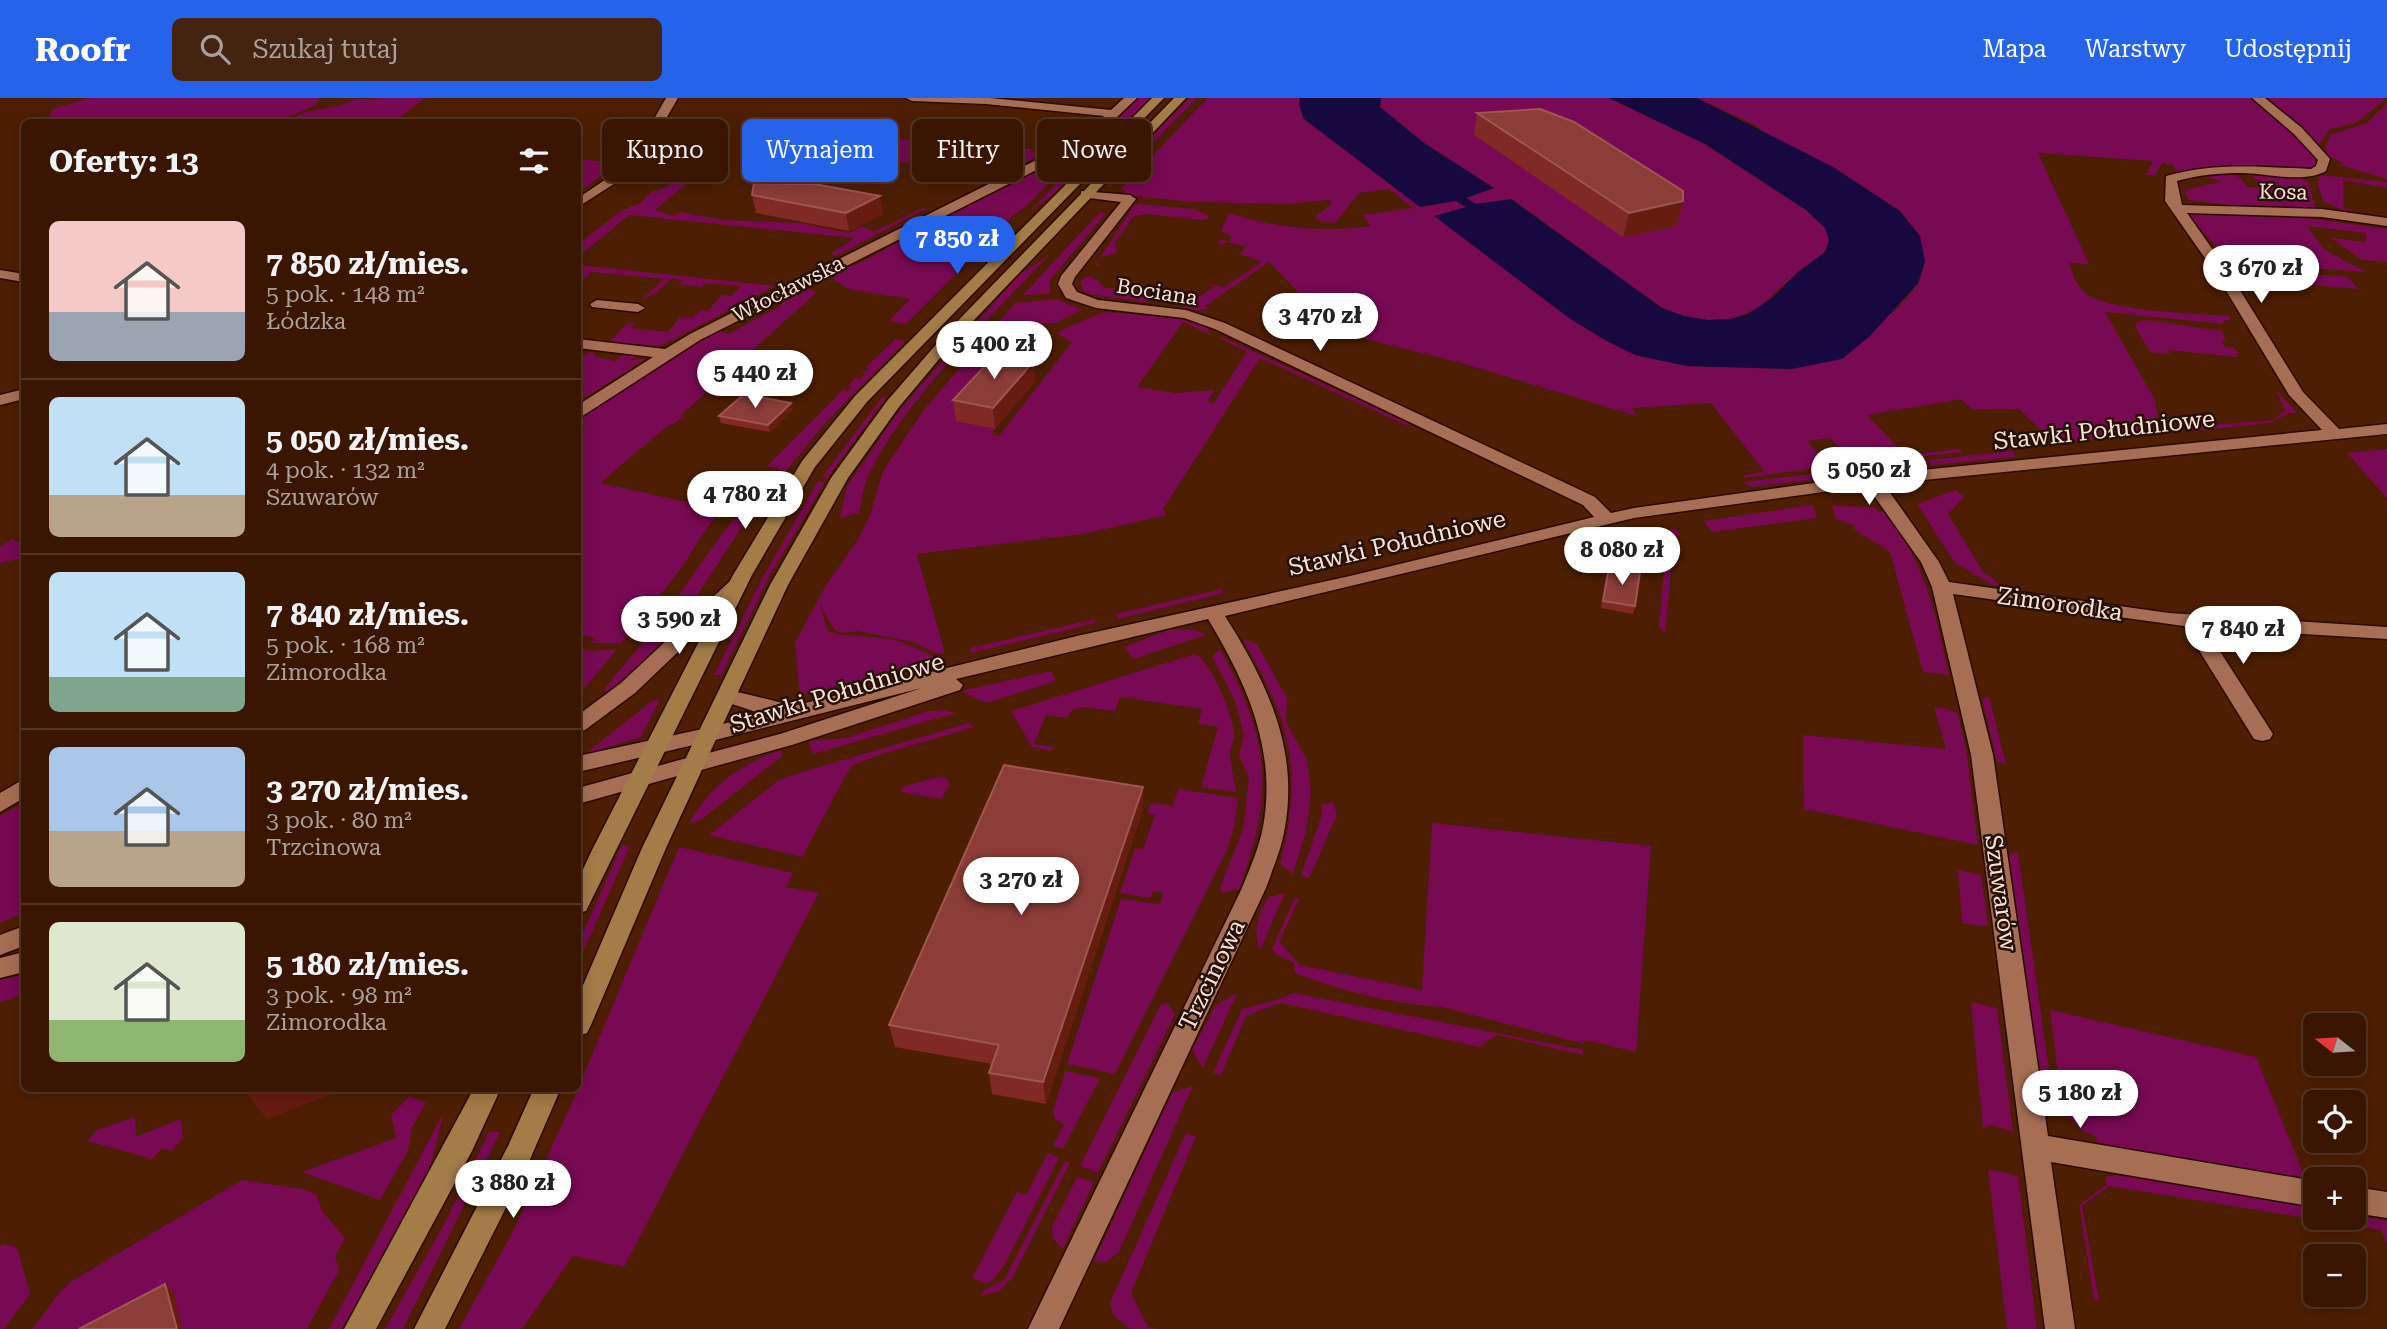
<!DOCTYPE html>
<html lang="pl">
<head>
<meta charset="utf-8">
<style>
	:root { --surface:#3a1602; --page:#452311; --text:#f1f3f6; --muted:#ab9f99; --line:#543524; --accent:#2563eb }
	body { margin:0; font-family:"Roboto Serif",serif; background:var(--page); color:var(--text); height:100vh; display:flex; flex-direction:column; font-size:26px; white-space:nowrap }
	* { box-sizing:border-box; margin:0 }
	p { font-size:23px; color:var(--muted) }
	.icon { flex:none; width:38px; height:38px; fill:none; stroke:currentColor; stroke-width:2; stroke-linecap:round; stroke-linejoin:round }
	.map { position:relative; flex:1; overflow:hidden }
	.panel { position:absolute; left:21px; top:21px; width:560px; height:973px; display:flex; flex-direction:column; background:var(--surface); border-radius:10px; box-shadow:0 4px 18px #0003,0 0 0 2px var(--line) }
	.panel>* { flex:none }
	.top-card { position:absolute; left:602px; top:21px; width:665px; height:63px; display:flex; gap:14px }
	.needle { width:46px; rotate:287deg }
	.controls { position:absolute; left:2303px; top:915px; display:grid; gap:14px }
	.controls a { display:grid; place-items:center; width:63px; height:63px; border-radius:10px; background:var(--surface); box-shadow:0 4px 18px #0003,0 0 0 2px var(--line); font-size:35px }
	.price { position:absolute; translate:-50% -60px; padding:0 16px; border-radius:24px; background:#fff; color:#222; font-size:23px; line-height:46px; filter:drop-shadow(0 2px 4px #0008) }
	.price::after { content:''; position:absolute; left:50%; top:42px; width:21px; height:16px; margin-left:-10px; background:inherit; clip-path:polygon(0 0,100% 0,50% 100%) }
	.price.active { background:var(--accent); color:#fff }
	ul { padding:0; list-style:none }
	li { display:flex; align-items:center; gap:21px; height:175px; padding:0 28px }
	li+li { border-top:2px solid var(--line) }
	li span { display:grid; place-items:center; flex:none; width:196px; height:140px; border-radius:10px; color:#555 }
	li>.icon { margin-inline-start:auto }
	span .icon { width:84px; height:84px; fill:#fffc; stroke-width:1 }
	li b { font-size:30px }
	h2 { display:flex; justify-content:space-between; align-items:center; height:84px; padding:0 28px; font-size:30px }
	.tag { padding:0 24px; border-radius:10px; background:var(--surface); box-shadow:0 4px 18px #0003,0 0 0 2px var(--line); font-size:24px; line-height:63px }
	.tag.active { background:var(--accent); color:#fff }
	header { display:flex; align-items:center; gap:42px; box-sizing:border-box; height:98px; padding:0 35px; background:var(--accent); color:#fff }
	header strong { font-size:33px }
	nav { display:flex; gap:38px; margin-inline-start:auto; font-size:24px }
	.search { width:490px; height:63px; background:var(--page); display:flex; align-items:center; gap:18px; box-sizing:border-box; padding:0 24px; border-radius:10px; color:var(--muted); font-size:26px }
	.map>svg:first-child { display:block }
	.green { fill:#780a53 }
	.water { fill:#17093f }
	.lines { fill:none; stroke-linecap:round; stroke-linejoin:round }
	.minor-casing { stroke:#2c0a00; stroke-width:3 }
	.tertiary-casing { stroke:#2c0a00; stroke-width:3 }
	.secondary-casing { stroke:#2c0a00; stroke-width:3 }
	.minor { fill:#a66f54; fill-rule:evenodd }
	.tertiary { fill:#a66f54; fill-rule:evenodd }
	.secondary { fill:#a47c47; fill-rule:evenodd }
	.wall { fill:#802925 }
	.shaded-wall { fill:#661c0f }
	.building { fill:#8d3d38; stroke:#9e5651; stroke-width:2 }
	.labels { text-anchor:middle; stroke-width:5; stroke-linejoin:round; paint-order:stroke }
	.far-street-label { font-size:21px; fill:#fae1d5; stroke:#251006 }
	.street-label { font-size:24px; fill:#fae1d5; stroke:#251006 }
</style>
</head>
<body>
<header>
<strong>Roofr</strong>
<div class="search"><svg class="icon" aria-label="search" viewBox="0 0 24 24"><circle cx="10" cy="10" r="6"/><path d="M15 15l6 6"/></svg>Szukaj tutaj</div>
<nav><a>Mapa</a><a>Warstwy</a><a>Udostępnij</a></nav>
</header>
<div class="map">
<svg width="2387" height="1231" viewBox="0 0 2387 1231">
	<rect width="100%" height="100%" fill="#4d1e02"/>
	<path class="green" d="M90 0H317L320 1 315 5 318 6 284 21 286 24H50L47 22 53 11Z
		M380 0H425L394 24H289C304 10 324 12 342 7 348 5 352 1 358 1 366 1 371 3 380 0Z
		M1138 0H1150L1054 96 1030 113 1093 47V44L1088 43 1109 28Z
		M1190 0H1197L1110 88 1113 77Z
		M1208 0H1300L1299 7 1304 21 1420 109 1456 103 1467 110 1435 118 1569 220 1605 242 1635 257 1687 268 1792 271 1895 213 1919 185 1925 163 1755 27 1697 0H2253L2305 43 2318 63 2311 72 2178 76 2173 67 2162 65 2155 77H2146L2153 63 2038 55 2089 166 2069 165C2073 175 2075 186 2084 194 2106 214 2196 215 2229 218L2231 222 2223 223V226L2105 214 2155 302 2160 336 2017 348 2015 346 2052 343 2019 311H1972L1961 301 1867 317 1906 357 1960 351 1963 354 1855 366 1847 363 1851 361 1830 340 1807 343 1827 366 1831 365 1830 368 1745 380 1743 378 1764 373 1711 305 1632 310 1637 318 1458 264 1346 236 1323 220 1269 164 1205 208 1209 210C1200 213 1187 213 1180 206L1182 200 1191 203 1215 189 1205 185 1224 189 1262 164 1239 156 1246 149 1244 148 1228 144 1218 147 1220 142 1229 143 1232 139 1221 133 1229 115C1275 130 1323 135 1371 128L1363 117 1413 110 1389 91 1359 95 1335 125 1320 123 1315 119 1330 107 1331 103 1327 102 1288 106 1194 104 1124 97 1126 93 1120 91Z
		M1381 0H1609L1705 46 1806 112 1825 130 1829 142 1825 154 1798 174 1757 211 1730 221 1708 222 1684 218 1662 210 1512 101 1476 106 1465 100 1494 90 1424 45 1380 9Z
		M2262 0H2384L2386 1 2356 25 2330 31 2319 46Z
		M2387 5V81L2339 67 2344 66 2332 59 2331 63 2328 60 2325 49 2330 37 2367 25Z
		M835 26 868 31 855 42 821 37Z
		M1064 35 1070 36 1054 46C1047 44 1034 48 1030 54L1041 57 1003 74 999 73 1001 72 848 60 867 39 1032 51 1043 42Z
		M1084 47 1086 50 1023 111 1015 116 906 226 889 223 910 201 848 191 834 182V177L843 168 856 167 904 141V135Z
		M578 61 617 65 578 95Z
		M658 68 702 72 655 112 674 118 680 114 723 122 800 125 849 135 862 128 874 134 923 110H927L836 158 830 156 855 140 629 117 578 159V146L621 113 640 105 652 93C665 94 672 83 677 76L655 72Z
		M2250 75C2269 76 2291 74 2308 84L2316 112 2264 111 2189 102 2184 92 2223 83 2203 79 2236 76 2248 89 2264 90Z
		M2320 77 2387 84V90L2343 82 2344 111 2354 113H2344L2323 103 2318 86Z
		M1140 106 1193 111 1206 116 1209 120 1202 122 1147 116 1134 118 1115 144 1117 155 1101 159 1096 166 1102 167 1094 168 1135 107Z
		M2184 113 2292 118 2387 131V164L2362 162 2331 140 2366 144V135L2307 128 2325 152 2366 174 2253 166 2251 163 2225 158Z
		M1100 114 1106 115 1050 182V196L1023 197Z
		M1049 157C990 220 905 301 868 378 863 389 862 403 859 415L840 420 847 388 902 309 1020 176Z
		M578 167 775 188 653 252 613 246 611 242 628 225H635L631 230 668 234 680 219 692 220 701 212 708 213 721 197 731 198 741 188 706 185 701 189 679 186 682 182 672 180 657 194 640 203 664 181 592 174 578 186Z
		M2255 171 2348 179 2358 191 2241 181 2238 177Z
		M1092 178 1104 189 1129 194 1128 196 1153 197 1156 201 1145 204 1089 196 1084 193 1080 184 1086 179Z
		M807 191 817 194 680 318 685 319 665 330 600 385 722 412 706 431 681 471 621 545H591L595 540 578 536V322L717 232 728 236 782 207 772 203 796 192Z
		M1056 201 1082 212 1055 225H1041L1024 234 988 277 957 323 995 331 992 336 999 338 1072 244 1056 235 1098 216 1108 214 1194 222 1208 228 1209 236 1183 224 1137 289 1175 295 1215 292 1207 303 1214 305 1247 254 1219 240 1222 239 1411 326 1406 327 1260 260 1163 411 1167 417 1083 436 917 456 945 556H937L914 544 858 533 843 535 834 532 819 505 828 533C845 540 865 537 883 540 904 543 921 552 939 561L800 598 795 545 825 489 857 443 870 417 883 373 923 313 1015 205Z
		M2147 222 2222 233 2226 243H2221L2224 248 2234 250 2240 256 2235 255 2238 259 2168 252 2170 256 2150 254 2135 228 2137 224Z
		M896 241 903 242 904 245 827 323 786 373 767 368 843 292 848 293 852 289 848 287 855 280 860 281 866 276 861 275 873 269 865 270Z
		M590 254 595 255 596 259 615 263 627 254 640 257 627 263 647 260 578 304V262Z
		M2275 291 2297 315H2289L2270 325 2192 333 2186 329 2273 322 2286 312Z
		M882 299 886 300 827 380 822 379Z
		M2387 351V400L2347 355Z
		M2012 353 2015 356 2014 359 1931 367 1930 364 1924 363 1922 365 1929 367 1910 370 1908 366 1911 364Z
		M1839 373 1841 375 1839 378 1751 389 1742 384Z
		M818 383 825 384 770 477 721 577H714L764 477Z
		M1956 392 1964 399 1948 416 1983 474 2003 488 1993 487 1955 465 1917 406Z
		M752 400 754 410 680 524 645 562 607 594 604 592C622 567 644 546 662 521 692 480 718 437 752 400Z
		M1813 407 1817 420 1712 434 1703 423Z
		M1832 408 1875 409 1878 414 1886 413C1927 471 1934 510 1949 577L1923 574 1890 454 1854 431 1855 428 1836 421Z
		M1673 428 1681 437 1674 439 1665 536 1659 528 1664 471Z
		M12 441 24 447V460L0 465V449Z
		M1222 491 1223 495 1118 521 1116 516Z
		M1095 521 1096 525 971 555 970 550Z
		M1171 531 1195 532 1206 537 1133 561 1125 549Z
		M1243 542 1257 546 1287 600 1286 624 1307 662 1311 694 1306 733 1293 776 1280 766C1304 672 1291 624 1243 542Z
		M578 550 590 553 617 551 578 598 580 556Z
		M1220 551C1270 642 1275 692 1239 791L1221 795 1220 789 1243 731 1249 680 1239 657 1244 637 1234 600 1212 559Z
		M1195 556C1211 563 1232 616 1234 634 1235 642 1230 648 1230 656 1231 668 1234 682 1236 694L1201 689 1218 629 1198 626 1202 611 1120 599 1115 613 1082 609 1072 612 1067 620 1046 617 1034 646 1055 650 1051 653 1032 649 1011 613Z
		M1051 573 1056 583 987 605 961 593Z
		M1989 598 2006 667 1997 663 1982 601Z
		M660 601 641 639 585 656 652 603Z
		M1934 609 1949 611 1958 616 1967 658 1978 747 1804 711 1803 637 1946 651Z
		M943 612 956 615 813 656 809 643 846 640 925 614Z
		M969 625 975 629 882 656 851 668 802 759 709 737 778 683 789 678Z
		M781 652 782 658 702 721 689 726C709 688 741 666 781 652Z
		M939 679 947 681 950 686 941 701 900 694 905 688Z
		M1178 691 1238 700 1234 730 1227 752 1115 976 1067 966 1121 801 1160 806 1163 794 1153 793 1150 800 1120 795 1135 750 1143 751 1155 717 1147 715 1152 705 1173 708Z
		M1333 704 1337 717 1309 780 1301 778 1322 716 1321 707Z
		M24 705V815L0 825V718Z
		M1432 725 1651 748 1636 954 1585 942 1584 946 1442 909C1393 906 1341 893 1295 875L1294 865 1277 857 1272 851 1295 800 1299 801 1279 844 1300 867 1422 892Z
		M622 747 630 748 578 866V846Z
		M679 749 793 775 786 789 819 795 624 1169 573 1158 522 1231H459L511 1137 571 1007Z
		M2016 754 2018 755 2050 979 2039 977 2009 757Z
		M1958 772 1981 777 1988 827 1978 828 1962 825Z
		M1285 795 1260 852C1252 832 1259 817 1268 799Z
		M24 877V896L0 904V882Z
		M1237 895 1203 970 1192 952 1216 907Z
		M1294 895 1583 952V957L1497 937 1479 949 1281 905 1246 918 1221 977 1213 975 1242 911 1274 903Z
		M1971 904 1997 910 2013 1033 1990 1027 1983 1030Z
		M1167 905 1175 916 1098 1075 1080 1068 1160 908Z
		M2050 912 2256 959 2307 1084 2128 1055 2097 1045 2096 1039 2080 1031 2062 1012Z
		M1065 973 1100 980 1063 1051 1053 1048 1064 1026 1055 1022 1053 1013Z
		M1193 988 1119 1154 1106 1164 1094 1163 1172 995Z
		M410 998 426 1005 412 1030 408 1053 380 1102 302 1074 396 1040 391 1017Z
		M444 1014 428 1077 346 1231H329Z
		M135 1019 136 1039 181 1021 183 1040 171 1053 162 1050 153 1061 87 1043 97 1032Z
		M489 1034H500L403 1231H385L444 1126Z
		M1186 1035 1196 1038 1131 1195 1148 1229 1158 1231H1130L1113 1217 1110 1205Z
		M1048 1055 1059 1060 1004 1168 992 1183 986 1186 972 1180 1017 1094 1026 1097Z
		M1065 1063 1070 1064 1012 1180 999 1193 980 1198 985 1192 1004 1182Z
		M1988 1071 2018 1078 2037 1231H2007Z
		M2118 1077 2315 1110V1120H2354V1117L2387 1123V1146L2381 1132 2109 1088 2082 1108 2099 1203 2094 1201 2079 1107 2106 1087 2105 1079Z
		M1077 1079 1094 1084 1063 1150 1053 1141 1052 1129Z
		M242 1082 302 1091 316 1096 322 1113 345 1140 335 1158 339 1172 307 1231H32L60 1194 72 1183Z
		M3 1146 17 1149 30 1196 4 1231H0V1149Z"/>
	<path class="water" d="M1300 0H1381L1380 9 1424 45 1494 90 1466 100 1476 106 1511 101 1662 210 1684 218 1708 222 1730 221 1748 216 1772 200 1798 174 1825 154 1829 142 1825 130 1806 112 1705 46 1609 0H1697L1833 69 1900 113 1920 138 1925 163 1918 185 1870 238 1842 261 1792 271 1687 268 1635 257 1605 242 1569 220 1434 118 1466 109 1456 103 1420 109 1304 21 1299 7Z"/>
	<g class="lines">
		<g class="minor-casing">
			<path id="minor" d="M666 0H678L659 33 645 66 578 109V100L636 61 647 33Z
				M906 0H990L1111 12 1124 0H1137L1096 39 1074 53 700 242 584 317 578 319V307L653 259 578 250V241L665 251 690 236 1066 47 1088 33 1104 18 986 6 912 3Z
				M2252 0H2265L2302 30 2330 61 2326 73C2303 86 2267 75 2241 75 2219 75 2198 77 2177 83L2182 107 2322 111 2387 120V128L2322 119 2187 115 2230 176 2303 294 2339 331 2387 326V336L1884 386 1939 464 1949 484 2169 515 2387 529V541L2205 530 2273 636 2270 641 2262 643 2254 641 2184 528 1953 496 1993 657 2048 1038 2315 1083V1109L2051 1064 2075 1231H2045L1971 657 1932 489 1921 464 1867 388 1634 420 1225 518C1266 583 1299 650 1285 729 1282 750 1273 770 1266 790L1059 1231H1028L1242 790C1250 770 1259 750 1263 729 1277 652 1247 586 1208 521L956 581 963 587 960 592 792 647 694 674 686 671 683 666 686 661 780 636 922 590 707 644 699 642 696 637 699 632 762 616 720 602 717 597 720 592C727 590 782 605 793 608L1077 538 1350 478 1594 419 1583 407 1215 231 1184 220 1096 210 1066 200 1058 186 1061 178 1121 104 1081 99V93L1130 97 1136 101 1075 179 1072 186 1077 194 1098 202 1186 212 1225 225 1595 399 1611 415 1634 410 1872 377 2322 332 2289 297 2216 176 2165 103 2166 78C2214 64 2261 69 2311 71L2316 68 2318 62 2294 36Z
				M0 172 24 176V184L0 180Z
				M597 202 638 206 645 210 638 214 592 209 590 206Z
				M24 291V301L0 307V297Z
				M24 681V700L0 714V695Z
				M2354 1089 2387 1094V1120L2354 1115Z"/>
		</g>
		<g class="tertiary-casing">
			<path id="tertiary" d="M736 482 746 488 743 492 635 595 585 632 578 634V617L621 585 729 484Z
				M707 630 715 632 718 637 715 642 578 674V658Z
				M694 658 702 661 705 666 702 671 578 706V690Z
				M24 828V848L0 857V837Z
				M24 854V874L0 880V860Z"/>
		</g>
		<g class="secondary-casing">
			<path id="secondary" d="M1152 0H1164L867 304 815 369 752 477 586 813 578 815V782L592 752 733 477 802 363 855 298Z
				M1174 0H1186L956 241 899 309 848 380 788 487 718 637 666 750 591 927 587 935 578 938V899L642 750 770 487 831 380 887 303 946 235Z
				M474 990H501L472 1053 376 1231H344Z
				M534 990H561L528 1066 445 1231H414L508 1048Z"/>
		</g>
		<use href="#minor" class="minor"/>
		<use href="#tertiary" class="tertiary"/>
		<use href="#secondary" class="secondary"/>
	</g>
	<path class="wall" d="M1477 15 1683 103 1677 128 1623 139 1474 37Z
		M752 97 883 116 849 133 756 115Z
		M1036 283 995 331 956 323 953 302Z
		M791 305 792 312 770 334 721 325 719 318Z
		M1609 469 1635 508 1633 516 1601 510Z
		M1143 689V711L1046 1006 992 996 989 975 992 966 895 949 889 927Z"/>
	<path class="shaded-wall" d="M880 98 883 116 849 133 846 115Z
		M1683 103 1677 128 1623 139 1629 115Z
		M1034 263 1036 283 995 331 993 310Z
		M791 305 792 312 770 334 768 327Z
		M1143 689V711L1046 1006 1043 984Z
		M251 990H348L267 1021 245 993Z
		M165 1186 173 1192 182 1231H177Z"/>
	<path class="building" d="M1540 11 1574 24 1683 93V103L1629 115 1477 15Z
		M754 85 814 86 880 98 846 115 752 97Z
		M996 256 1034 263 993 310 953 302Z
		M744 296 791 305 768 327 719 318Z
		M1609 469 1640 474 1635 508 1603 503Z
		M1004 667 1143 689 1043 984 989 975 999 947 889 927Z
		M165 1186 177 1231H79Z"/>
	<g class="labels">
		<g class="far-street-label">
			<text transform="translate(2283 94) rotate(1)" y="7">Kosa</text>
			<text transform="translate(788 191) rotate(-27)" y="7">Włocławska</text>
			<text transform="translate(1157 194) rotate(9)" y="7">Bociana</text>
		</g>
		<g class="street-label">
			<text transform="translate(2104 332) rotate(-6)" y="8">Stawki Południowe</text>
			<text transform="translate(1397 445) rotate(-13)" y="8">Stawki Południowe</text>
			<text transform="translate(2060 506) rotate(8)" y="8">Zimorodka</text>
			<text transform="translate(837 595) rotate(-17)" y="8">Stawki Południowe</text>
			<text transform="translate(2001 795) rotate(82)" y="8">Szuwarów</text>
			<text transform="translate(1212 877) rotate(-64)" y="8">Trzcinowa</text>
		</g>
	</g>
</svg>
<div class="controls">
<a><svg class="needle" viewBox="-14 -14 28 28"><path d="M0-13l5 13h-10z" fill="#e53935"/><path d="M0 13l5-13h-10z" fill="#ab9f99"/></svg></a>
<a><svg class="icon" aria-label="locate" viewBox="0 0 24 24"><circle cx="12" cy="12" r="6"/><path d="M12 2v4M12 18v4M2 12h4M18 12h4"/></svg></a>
<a>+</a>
<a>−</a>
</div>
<b class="price active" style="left:957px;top:178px">7 850 zł</b>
<b class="price" style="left:2261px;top:207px">3 670 zł</b>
<b class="price" style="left:1320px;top:255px">3 470 zł</b>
<b class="price" style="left:994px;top:283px">5 400 zł</b>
<b class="price" style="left:755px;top:312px">5 440 zł</b>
<b class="price" style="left:1869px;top:409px">5 050 zł</b>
<b class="price" style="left:745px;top:433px">4 780 zł</b>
<b class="price" style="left:1622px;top:489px">8 080 zł</b>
<b class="price" style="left:679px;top:558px">3 590 zł</b>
<b class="price" style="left:2243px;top:568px">7 840 zł</b>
<b class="price" style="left:1021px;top:819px">3 270 zł</b>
<b class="price" style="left:2080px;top:1032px">5 180 zł</b>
<b class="price" style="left:513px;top:1122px">3 880 zł</b>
<div class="top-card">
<a class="tag">Kupno</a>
<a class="tag active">Wynajem</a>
<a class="tag">Filtry</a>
<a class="tag">Nowe</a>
</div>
<section class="panel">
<h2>Oferty: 13<svg class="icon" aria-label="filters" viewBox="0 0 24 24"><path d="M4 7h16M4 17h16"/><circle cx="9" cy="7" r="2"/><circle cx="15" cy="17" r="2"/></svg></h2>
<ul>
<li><span style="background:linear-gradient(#f6c9c9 65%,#9aa5b1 0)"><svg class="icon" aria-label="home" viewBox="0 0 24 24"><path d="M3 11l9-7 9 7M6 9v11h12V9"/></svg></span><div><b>7 850 zł/mies.</b><p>5 pok. · 148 m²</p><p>Łódzka</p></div></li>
<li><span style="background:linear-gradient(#bfe0f5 70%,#b9a48a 0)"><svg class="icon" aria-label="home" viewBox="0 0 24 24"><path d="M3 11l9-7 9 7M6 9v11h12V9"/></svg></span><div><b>5 050 zł/mies.</b><p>4 pok. · 132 m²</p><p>Szuwarów</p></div></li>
<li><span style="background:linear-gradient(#bfe0f5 75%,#7fa58c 0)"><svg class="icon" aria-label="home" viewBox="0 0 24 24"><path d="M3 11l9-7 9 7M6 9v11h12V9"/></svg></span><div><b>7 840 zł/mies.</b><p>5 pok. · 168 m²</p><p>Zimorodka</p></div></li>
<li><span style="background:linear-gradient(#a9c7e8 60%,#b9a48a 0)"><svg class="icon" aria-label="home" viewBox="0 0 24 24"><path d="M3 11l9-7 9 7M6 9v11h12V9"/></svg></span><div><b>3 270 zł/mies.</b><p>3 pok. · 80 m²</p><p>Trzcinowa</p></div></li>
<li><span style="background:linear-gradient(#dfe7d0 70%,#8fb573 0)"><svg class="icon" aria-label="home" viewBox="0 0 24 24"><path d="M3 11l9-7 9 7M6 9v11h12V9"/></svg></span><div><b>5 180 zł/mies.</b><p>3 pok. · 98 m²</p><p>Zimorodka</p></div></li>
</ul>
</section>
</div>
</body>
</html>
